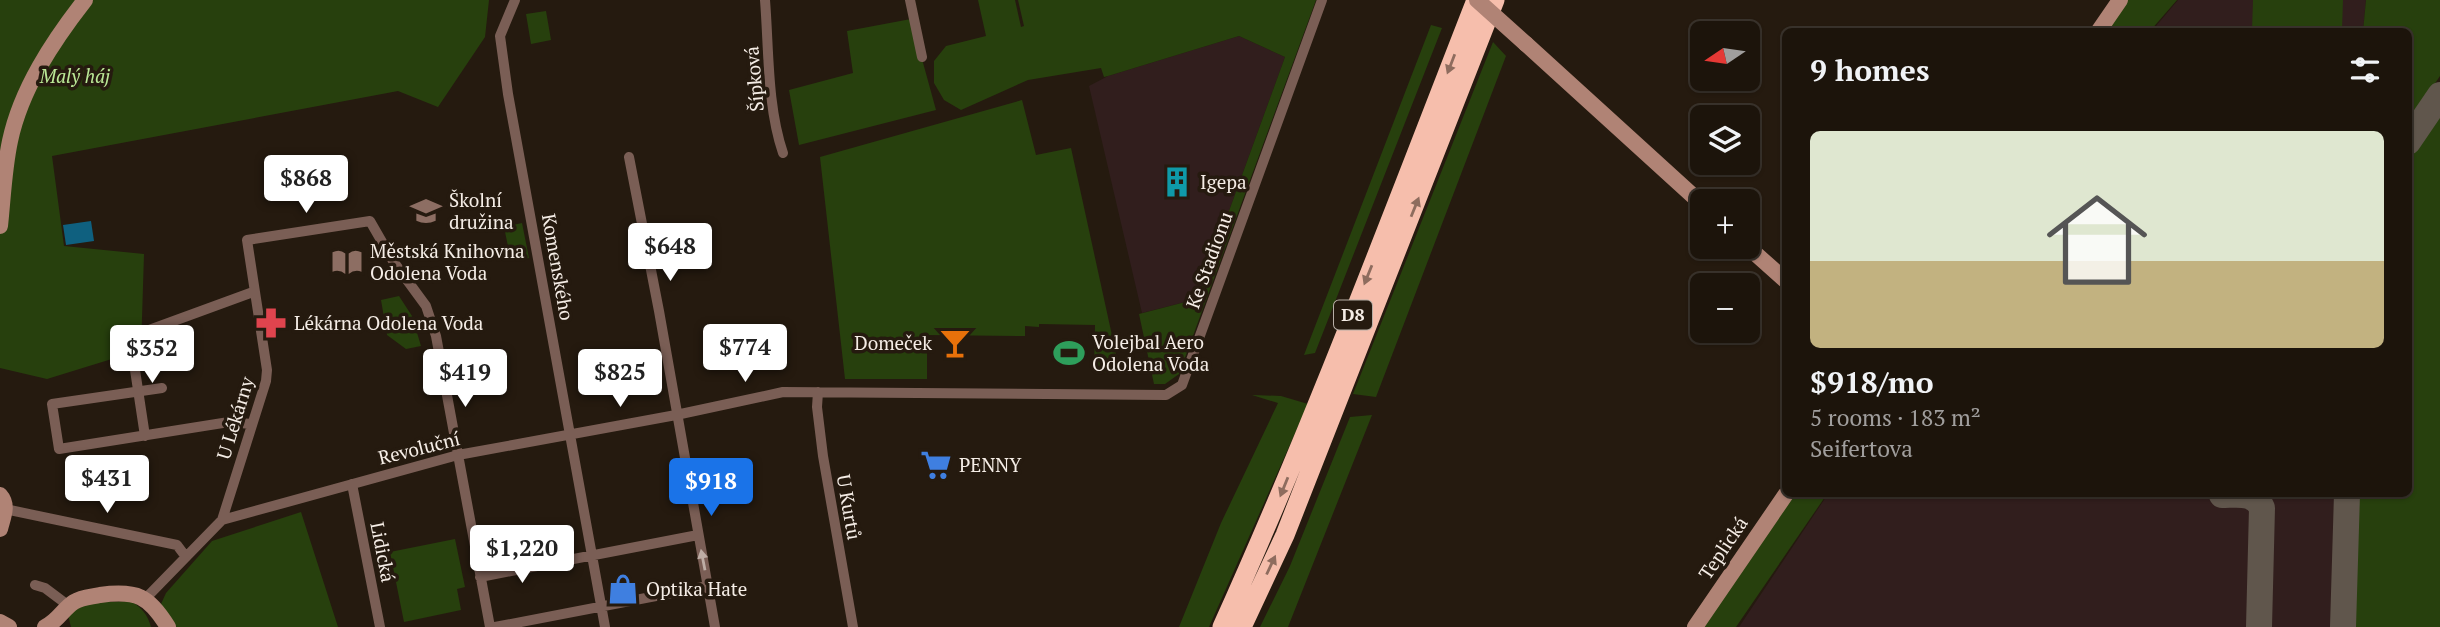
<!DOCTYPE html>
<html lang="en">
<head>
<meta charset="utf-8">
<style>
	:root { --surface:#1c140b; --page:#292119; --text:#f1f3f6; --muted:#a09e9d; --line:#3a332c; --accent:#1a73e8 }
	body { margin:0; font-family:"PT Serif",serif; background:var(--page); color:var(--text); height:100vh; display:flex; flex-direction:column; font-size:26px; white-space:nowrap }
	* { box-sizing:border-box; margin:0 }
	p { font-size:23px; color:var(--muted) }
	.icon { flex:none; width:38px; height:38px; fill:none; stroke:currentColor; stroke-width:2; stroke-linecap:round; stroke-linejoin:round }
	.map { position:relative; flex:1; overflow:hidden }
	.side { position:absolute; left:1782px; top:28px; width:630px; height:469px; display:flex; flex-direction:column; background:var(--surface); border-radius:10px; box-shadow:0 2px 5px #0004,0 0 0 2px var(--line) }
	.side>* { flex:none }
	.needle { width:46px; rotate:257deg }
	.controls { position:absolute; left:1690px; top:21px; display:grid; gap:14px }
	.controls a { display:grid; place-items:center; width:70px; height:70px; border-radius:10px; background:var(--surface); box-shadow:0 2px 5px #0004,0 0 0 2px var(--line); font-size:35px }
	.price { position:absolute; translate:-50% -60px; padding:0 16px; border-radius:7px; background:#fff; color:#222; font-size:23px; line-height:46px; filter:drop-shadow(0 2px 4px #0008) }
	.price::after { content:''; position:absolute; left:50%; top:42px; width:21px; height:16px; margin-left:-10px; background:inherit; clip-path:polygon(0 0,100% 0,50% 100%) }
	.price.current { background:var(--accent); color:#fff }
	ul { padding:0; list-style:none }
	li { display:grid; align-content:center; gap:14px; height:371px; padding:0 28px }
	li+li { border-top:2px solid var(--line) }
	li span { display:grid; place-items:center; height:217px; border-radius:10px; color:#555 }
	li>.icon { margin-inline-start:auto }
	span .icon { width:126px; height:126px; fill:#fffc; stroke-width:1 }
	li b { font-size:30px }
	h2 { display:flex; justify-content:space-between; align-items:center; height:84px; padding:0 28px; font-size:30px }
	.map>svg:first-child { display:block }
	.industrial { fill:#311e1d }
	.green { fill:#27400d }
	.water { fill:#0f607f }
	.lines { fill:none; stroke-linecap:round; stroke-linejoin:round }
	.taxiway { stroke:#60564c; stroke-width:26 }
	.street { stroke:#7a5e55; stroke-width:10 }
	.secondary { stroke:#b08375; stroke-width:16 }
	.highway { stroke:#f6beac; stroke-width:19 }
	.secondary-bridge { stroke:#b08375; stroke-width:16 }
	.oneway { fill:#8e6c5e }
	.oneway2 { fill:#beada5 }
	.labels { text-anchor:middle; stroke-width:7; stroke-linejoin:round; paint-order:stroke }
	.shield { fill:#251a0f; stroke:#b7aea6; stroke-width:2 }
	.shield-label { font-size:18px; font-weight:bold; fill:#f5ede6 }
	.park-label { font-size:19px; font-style:italic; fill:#bbe997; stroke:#251a0f }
	.street-label { font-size:19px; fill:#f5ede6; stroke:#251a0f }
	.poi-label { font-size:19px; fill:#f5ede6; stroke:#251a0f; text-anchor:start }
</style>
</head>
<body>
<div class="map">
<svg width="2440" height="627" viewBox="0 0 2440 627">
	<rect width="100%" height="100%" fill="#251a0f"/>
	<path class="industrial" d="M2178 0H2366L2363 31 2151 32Z
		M1239 36 1285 57 1197 299 1142 313 1089 86 1108 76Z
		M1828 494H2337L2333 627H1739Z"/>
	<path class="green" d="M0 0H489L485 37 438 107 398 91 52 156 64 246 144 254 141 350 47 379 0 368Z
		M978 0H1015L1021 27 1024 26 1018 0H1316L1179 374 1165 384H1154L1139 314 1197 299 1285 57 1239 36 1108 76 1104 77 1101 68 1028 80 961 110 944 100 934 83V61L946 46 986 36Z
		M2127 0H2177L2150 31 2106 32Z
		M2253 0H2343L2342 31H2252Z
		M2366 0H2440V76L2408 123V32L2363 31Z
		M546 11 551 40 531 44 526 14Z
		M911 19 936 110 799 145 789 90 853 73 847 31Z
		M1431 25 1442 28 1315 353 1304 355Z
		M1493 42 1506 56 1376 397 1353 394Z
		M1022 100 1036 155 1071 148 1120 372 1094 373 1095 325 1039 324V327L1025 326V336L927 335V379H845L820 157Z
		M2440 115V627H2354L2359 494H2408V162Z
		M522 223 529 258 511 261 504 227Z
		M399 296 412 316 421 346 406 349 387 335 381 300Z
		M1252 395 1281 396 1308 404 1209 627H1179L1221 523 1278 403Z
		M1372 415 1288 627H1260L1290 566 1350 417Z
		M1794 494H1827L1736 627H1703Z
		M301 512 338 627H173L161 604 166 593 212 541Z
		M455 539 465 587 457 589 461 610 404 622 390 552Z
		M131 601C141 607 148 615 151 627H71L68 615 82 603Z"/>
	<path class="water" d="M91 221 94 241 66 245 63 225Z"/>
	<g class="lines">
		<path class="taxiway" d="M2408 142 2440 95
			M2222 495C2237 495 2255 491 2262 508L2259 627
			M2343 627 2347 494"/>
		<path class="street" d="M515 0 500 36 508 94 605 627
			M765 0C769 50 767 106 783 153
			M910 0 922 57
			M629 157 659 311 715 627
			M162 388 52 404 59 449 229 422 251 424
			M818 392 817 407 823 456 853 627
			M145 436 130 337 253 292
			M352 484 380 627
			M5 509 177 545 186 557
			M222 520 266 381 267 370 247 240 370 221 393 261 426 306 436 336 490 627
			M480 577 698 535
			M35 585 45 588 69 606
			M146 598 222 520 458 455 676 415 783 392 1166 395 1182 385 1322 0
			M495 627 708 586"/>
		<path class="secondary" d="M2098 32 2120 0
			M1526 44 1703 205
			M0 226C3 198 4 169 10 141 21 89 53 41 85 0
			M1748 247 1785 280
			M0 495C9 505 3 517 0 529
			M0 622 9 627
			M45 627C58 621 63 609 74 602 82 597 91 597 100 595 137 590 149 596 168 627
			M1695 627 1786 494"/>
		<path class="highway" d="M1222 627C1315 421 1394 210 1476 0
			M1242 627 1285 535 1495 0"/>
		<path class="secondary-bridge" d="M1477 0 1526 44"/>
	</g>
	<defs><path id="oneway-solid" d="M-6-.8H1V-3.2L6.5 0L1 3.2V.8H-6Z" transform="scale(1.75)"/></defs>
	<g class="oneway">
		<use href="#oneway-solid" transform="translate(1451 64) rotate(111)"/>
		<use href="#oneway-solid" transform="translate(1415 207) rotate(-68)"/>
		<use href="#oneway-solid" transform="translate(1368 275) rotate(112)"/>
		<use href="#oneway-solid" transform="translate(1284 487) rotate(112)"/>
		<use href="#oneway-solid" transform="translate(1271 565) rotate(-65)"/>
	</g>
	<use class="oneway2" href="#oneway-solid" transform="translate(703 560) rotate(-101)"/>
	<defs>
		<g id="building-bare" transform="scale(2.415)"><path d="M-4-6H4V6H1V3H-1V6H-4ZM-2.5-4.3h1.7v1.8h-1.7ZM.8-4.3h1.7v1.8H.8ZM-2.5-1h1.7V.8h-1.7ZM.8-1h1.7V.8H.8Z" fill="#0f9aa8" stroke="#251a0f" stroke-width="2.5" paint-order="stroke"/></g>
		<g id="school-bare" transform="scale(2.415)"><path d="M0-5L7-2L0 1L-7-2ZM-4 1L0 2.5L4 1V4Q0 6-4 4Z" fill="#8d6e63" stroke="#251a0f" stroke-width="2.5" paint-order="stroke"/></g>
		<g id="library-bare" transform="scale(2.415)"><path d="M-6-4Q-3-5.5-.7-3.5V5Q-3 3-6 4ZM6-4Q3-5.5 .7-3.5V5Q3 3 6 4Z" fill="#8d6e63" stroke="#251a0f" stroke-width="2.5" paint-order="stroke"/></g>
		<g id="pharmacy-bare" transform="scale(2.415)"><path d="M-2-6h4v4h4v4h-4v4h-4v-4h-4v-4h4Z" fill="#e0444e" stroke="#251a0f" stroke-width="2.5" paint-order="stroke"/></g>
		<g id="bar-bare" transform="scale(2.415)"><path d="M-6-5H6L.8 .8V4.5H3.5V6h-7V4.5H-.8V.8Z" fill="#e8710a" stroke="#251a0f" stroke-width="2.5" paint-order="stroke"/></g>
		<g id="stadium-bare" transform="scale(2.415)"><path d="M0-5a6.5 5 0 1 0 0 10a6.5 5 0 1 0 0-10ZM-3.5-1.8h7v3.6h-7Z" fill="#2e9e5b" stroke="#251a0f" stroke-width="2.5" paint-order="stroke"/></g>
		<g id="supermarket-bare" transform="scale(2.415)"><path d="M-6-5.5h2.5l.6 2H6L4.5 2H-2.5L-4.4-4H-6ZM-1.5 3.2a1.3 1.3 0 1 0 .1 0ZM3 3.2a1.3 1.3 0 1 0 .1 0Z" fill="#3f7fe0" stroke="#251a0f" stroke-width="2.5" paint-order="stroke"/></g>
		<g id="shop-bare" transform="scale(2.415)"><path d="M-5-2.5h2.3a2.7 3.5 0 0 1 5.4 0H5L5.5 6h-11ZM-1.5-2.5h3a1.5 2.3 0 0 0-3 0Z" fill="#3f7fe0" stroke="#251a0f" stroke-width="2.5" paint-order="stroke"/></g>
	</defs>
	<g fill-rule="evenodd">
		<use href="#building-bare" x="1177" y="182"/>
		<use href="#school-bare" x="426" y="211"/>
		<use href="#library-bare" x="347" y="262"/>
		<use href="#pharmacy-bare" x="271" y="323"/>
		<use href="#bar-bare" x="955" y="343"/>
		<use href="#stadium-bare" x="1069" y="353"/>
		<use href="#supermarket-bare" x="936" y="465"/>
		<use href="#shop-bare" x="623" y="589"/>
	</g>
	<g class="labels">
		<rect class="shield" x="1334" y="300.5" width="38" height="29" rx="5"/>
		<g class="shield-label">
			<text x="1353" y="321">D8</text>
		</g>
		<g class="park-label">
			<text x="75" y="83">Malý háj</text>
		</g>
		<g class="street-label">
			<text transform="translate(754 79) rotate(-95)" y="7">Šípková</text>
			<text transform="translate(1209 260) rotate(-70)" y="7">Ke Stadionu</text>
			<text transform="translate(558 267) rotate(80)" y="7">Komenského</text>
			<text transform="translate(235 418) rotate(-73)" y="7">U Lékárny</text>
			<text transform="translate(419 448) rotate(-14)" y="7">Revoluční</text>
			<text transform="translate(849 507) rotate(80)" y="7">U Kurtů</text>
			<text transform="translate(1723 548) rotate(-56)" y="7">Teplická</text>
			<text transform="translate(383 552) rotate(79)" y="7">Lidická</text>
		</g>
		<g class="poi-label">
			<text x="1200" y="189">Igepa</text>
			<text x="449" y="207">Školní<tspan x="449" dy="22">družina</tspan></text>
			<text x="370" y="258">Městská Knihovna<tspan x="370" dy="22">Odolena Voda</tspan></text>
			<text x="294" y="330">Lékárna Odolena Voda</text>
			<text x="1092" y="349">Volejbal Aero<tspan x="1092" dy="22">Odolena Voda</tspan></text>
			<text x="932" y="350" text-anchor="end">Domeček</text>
			<text x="959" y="472">PENNY</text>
			<text x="646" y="596">Optika Hate</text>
		</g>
	</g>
</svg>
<div class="controls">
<a><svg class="needle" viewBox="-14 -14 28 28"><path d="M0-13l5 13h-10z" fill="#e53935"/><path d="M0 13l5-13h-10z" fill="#a09e9d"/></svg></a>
<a><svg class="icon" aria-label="layers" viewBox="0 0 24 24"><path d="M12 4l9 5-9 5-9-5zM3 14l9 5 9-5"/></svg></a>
<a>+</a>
<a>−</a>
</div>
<b class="price" style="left:306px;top:215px">$868</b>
<b class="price" style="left:670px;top:283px">$648</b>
<b class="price" style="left:745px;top:384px">$774</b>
<b class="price" style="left:152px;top:385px">$352</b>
<b class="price" style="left:465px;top:409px">$419</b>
<b class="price" style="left:620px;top:409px">$825</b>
<b class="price" style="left:107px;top:515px">$431</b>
<b class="price current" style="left:711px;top:518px">$918</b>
<b class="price" style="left:522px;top:585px">$1,220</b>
<section class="side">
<h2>9 homes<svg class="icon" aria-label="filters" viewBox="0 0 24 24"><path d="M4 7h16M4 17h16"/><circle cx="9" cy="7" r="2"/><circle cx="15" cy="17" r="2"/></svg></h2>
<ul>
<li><span style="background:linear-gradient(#dfe7d0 60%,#c2b280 0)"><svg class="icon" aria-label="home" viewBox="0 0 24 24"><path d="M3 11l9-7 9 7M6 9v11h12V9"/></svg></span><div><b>$918/mo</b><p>5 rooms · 183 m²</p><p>Seifertova</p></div></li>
</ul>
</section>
</div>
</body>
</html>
